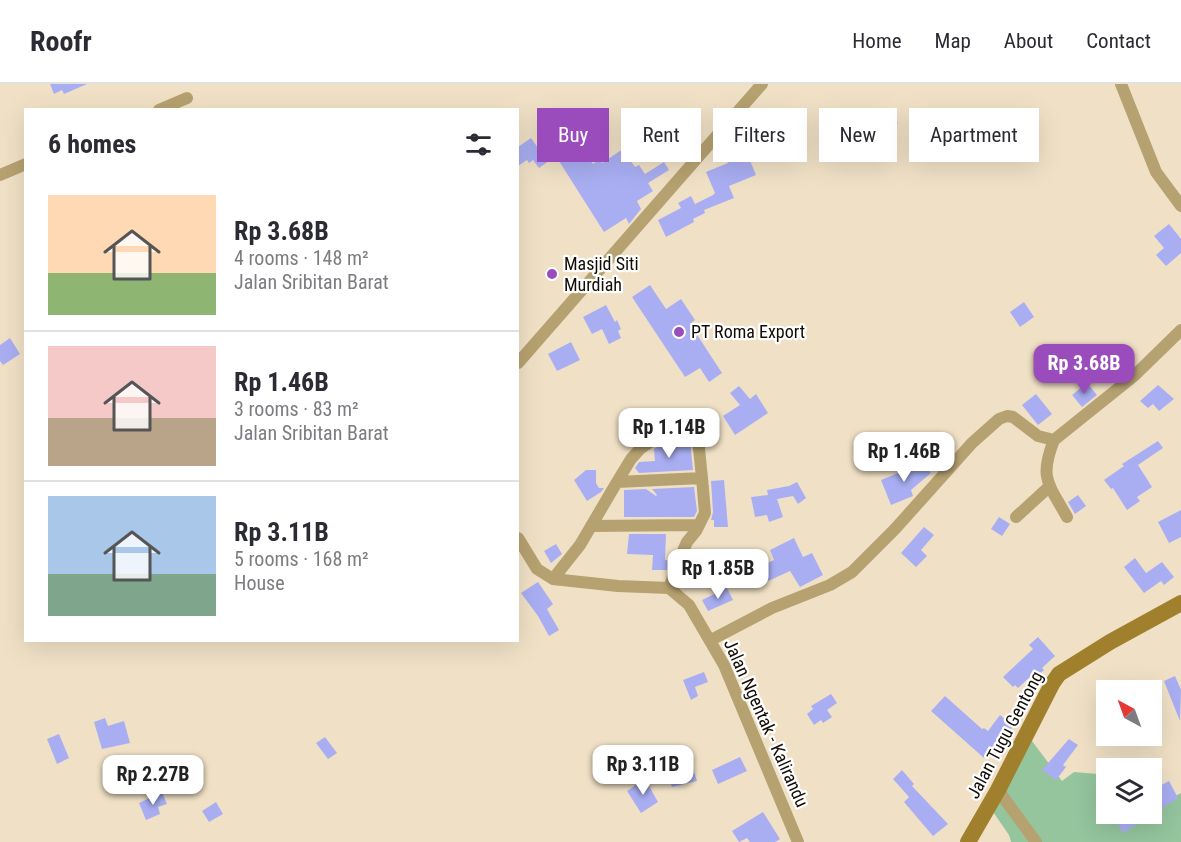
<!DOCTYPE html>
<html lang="en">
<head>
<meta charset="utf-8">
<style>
	:root { --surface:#fff; --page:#f7f7f7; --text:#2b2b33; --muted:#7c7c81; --line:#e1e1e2; --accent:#9a4bbc }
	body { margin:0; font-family:"Roboto Condensed",sans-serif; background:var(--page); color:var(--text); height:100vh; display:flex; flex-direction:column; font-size:22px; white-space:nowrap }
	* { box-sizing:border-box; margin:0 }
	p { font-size:20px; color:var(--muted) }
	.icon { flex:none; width:33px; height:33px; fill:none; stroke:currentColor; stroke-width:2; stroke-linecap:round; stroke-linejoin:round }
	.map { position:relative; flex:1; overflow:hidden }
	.drawer { position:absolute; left:24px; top:24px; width:495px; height:534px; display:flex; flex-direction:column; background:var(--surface); border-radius:0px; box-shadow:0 6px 24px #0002 }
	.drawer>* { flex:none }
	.guide { position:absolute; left:537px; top:24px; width:554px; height:54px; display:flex; gap:12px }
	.needle { width:39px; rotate:319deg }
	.controls { position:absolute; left:1096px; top:596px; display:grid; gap:12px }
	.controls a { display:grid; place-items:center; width:66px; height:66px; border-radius:0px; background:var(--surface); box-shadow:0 6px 24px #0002; font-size:30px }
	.price { position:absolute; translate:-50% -51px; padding:0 14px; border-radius:12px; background:#fff; color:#222; font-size:20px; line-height:39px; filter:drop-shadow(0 2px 3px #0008) }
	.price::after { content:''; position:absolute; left:50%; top:36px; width:18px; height:14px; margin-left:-9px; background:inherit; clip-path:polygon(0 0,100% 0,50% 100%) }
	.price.current { background:var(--accent); color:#fff }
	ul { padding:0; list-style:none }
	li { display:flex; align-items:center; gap:18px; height:150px; padding:0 24px }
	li+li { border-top:2px solid var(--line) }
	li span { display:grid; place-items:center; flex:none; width:168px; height:120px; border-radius:0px; color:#555 }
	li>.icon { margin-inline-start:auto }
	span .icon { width:72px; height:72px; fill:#fffc; stroke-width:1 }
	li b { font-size:26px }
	h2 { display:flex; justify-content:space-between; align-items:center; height:72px; padding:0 24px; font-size:26px }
	.tag { padding:0 21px; border-radius:0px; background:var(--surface); box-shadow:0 6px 24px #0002; font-size:21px; line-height:54px }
	.tag.current { background:var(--accent); color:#fff }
	header { display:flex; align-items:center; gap:36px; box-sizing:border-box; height:84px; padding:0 30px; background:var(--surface); border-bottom:2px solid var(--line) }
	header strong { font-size:28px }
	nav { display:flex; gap:33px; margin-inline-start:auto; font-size:21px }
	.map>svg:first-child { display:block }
	.green { fill:#94c59d }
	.building { fill:#a9aef2 }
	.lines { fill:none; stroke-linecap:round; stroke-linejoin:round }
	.street { stroke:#b6a170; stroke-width:12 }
	.secondary { stroke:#a0802c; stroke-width:16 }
	.poi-dot { fill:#9a4bbc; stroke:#fff; stroke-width:2 }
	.labels { text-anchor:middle; stroke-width:4.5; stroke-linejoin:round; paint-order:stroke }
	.poi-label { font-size:18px; fill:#120c05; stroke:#fff; text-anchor:start }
	.street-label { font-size:18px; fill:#120c05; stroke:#fff }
</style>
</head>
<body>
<header>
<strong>Roofr</strong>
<nav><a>Home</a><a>Map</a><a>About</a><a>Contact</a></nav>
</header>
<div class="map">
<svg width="1181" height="758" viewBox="0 0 1181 758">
	<rect width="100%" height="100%" fill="#f0e1c6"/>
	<path class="green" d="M1029 653 1062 697 1074 688 1098 690 1107 707V729H1118L1123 739 1152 729V724L1181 709V758H1011L1009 751 991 725Z"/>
	<path class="building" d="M50 0H87L64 10 62 6 54 10Z
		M890 27 898 39 884 48 877 36Z
		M531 54 538 64 543 60 553 74 539 84 533 76 529 79 527 76 518 82V63Z
		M582 63 593 80 600 75 602 79 623 65 635 83 639 81 645 90 664 78 669 86 648 99 653 107 637 117 641 125 629 140 626 134 604 148 559 77Z
		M746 67 756 91 729 102 734 114 704 126 705 129 693 135 694 138 666 153 658 136 681 124 678 119 691 112 695 120 713 111 715 109 706 88 728 79 726 75Z
		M1169 140 1181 155V169L1166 182 1156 171 1164 164 1154 152Z
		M650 201 666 225 681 215 695 236 690 240 722 289 709 298 700 284 685 293 632 213Z
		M1024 218 1034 233 1020 243 1010 228Z
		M606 221 615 238 617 236 621 245 618 247 621 254 609 260 602 245 592 250 583 233Z
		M10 254 20 270 3 281 0 277V261Z
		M571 258 580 276 557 287 548 270Z
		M1087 299 1097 311 1082 323 1072 311Z
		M1158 301 1174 315 1159 327 1153 320 1148 324 1140 317Z
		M739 302 750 315 756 310 768 329 735 351 723 332 740 321 730 309Z
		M1036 310 1052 330 1038 341 1022 321Z
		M690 357 693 386 639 389 635 384 639 378 655 377 654 365 662 360Z
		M1158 357 1163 364 1138 381 1152 403 1137 413 1140 417 1127 426 1113 404 1111 405 1104 396 1124 382 1122 380Z
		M915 378 919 383 923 380 931 389 911 406 913 412 891 421 881 396 906 386Z
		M586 386H596V399L599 404H604L601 408 587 417 574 396Z
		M724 396 728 443H714V436H711L713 428 711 397Z
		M797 398 806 414 798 420 793 412 777 415 783 433 769 438 767 431 755 433 751 413 768 411 767 406 789 402Z
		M694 403 697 427 694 433H624V406L646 405 656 412 657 411 652 405Z
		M1078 411 1086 422 1075 430 1068 418Z
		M1181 426V453L1169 459 1158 438Z
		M999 433 1010 440 1002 452 991 445Z
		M924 443 934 451 921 466 927 472 916 483 901 469Z
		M629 450H666L665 476H670L667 486H652L653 471 627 470Z
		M794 454 803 473 812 469 823 491 800 503 790 487 766 498 759 483 774 476 770 466Z
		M556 460 562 470 551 479 544 467Z
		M1135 474 1146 489 1162 478 1174 493 1164 501 1161 497 1144 509 1124 483Z
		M538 498 553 520 547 525 559 546 549 552 538 532 521 509Z
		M727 504 733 516 708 527 702 516Z
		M1038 553 1055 572 1042 584 1044 586 1035 594 1032 591 1018 604 1015 601 1013 603 1003 593 1033 565 1029 561Z
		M704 588 708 598 695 603 698 612 691 616 683 596Z
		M1175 592 1181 606 1180 637 1164 597Z
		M831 610 837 619 827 626 832 633 823 639 821 636 814 641 807 630 813 625 811 622Z
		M945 612 982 645 984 644 988 647 1000 631 1014 642 984 674 931 627Z
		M105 634 108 642 124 637 130 659 102 665 94 638Z
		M59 650 69 674 57 680 47 655Z
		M325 653 337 669 328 675 316 659Z
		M1069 655 1078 661 1063 681 1066 683 1056 696 1042 686Z
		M740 673 747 687 718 700 712 686Z
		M693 684 697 697 672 703 668 692Z
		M902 686 914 700 912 702 948 740 933 752 904 718 909 713 893 695Z
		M645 695 658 718 641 729 627 707Z
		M1169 697 1178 714 1123 749 1114 734 1123 729H1152V706Z
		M162 708 167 720 158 723 160 730 146 736 139 719Z
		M216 718 223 730 209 738 202 727Z
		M763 728 780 755 775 758H750L747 754 739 758 732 747Z"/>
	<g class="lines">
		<path class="street" d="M1121 0 1156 88 1181 122
			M159 26 187 14
			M0 91 26 80
			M518 279 762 0
			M1054 356C1039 394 1048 399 1067 433
			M617 398 631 375 641 364 660 351 678 332 684 330 687 332 698 355 702 394
			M1016 433 1050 402
			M591 442 699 441
			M518 454 537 485 553 495 618 502 669 504 689 521 724 581 798 758
			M553 495 580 461 617 398 702 394 705 429 696 447 687 458 682 469 669 504
			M711 556 772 524 830 501 852 488 895 445 972 359 999 335 1007 332 1013 333 1038 352 1054 356 1135 291 1181 246
			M998 706 1036 758"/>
		<path class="secondary" d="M968 758 998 706 1052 600 1059 590 1110 558 1181 519"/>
	</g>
	<g class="poi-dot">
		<circle cx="552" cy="190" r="6"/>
		<circle cx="679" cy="248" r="6"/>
	</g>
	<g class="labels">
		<g class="poi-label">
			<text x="564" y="186">Masjid Siti<tspan x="564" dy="21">Murdiah</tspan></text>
			<text x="691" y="254">PT Roma Export</text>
		</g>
		<g class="street-label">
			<text transform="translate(766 639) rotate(66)" y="6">Jalan Ngentak - Kalirandu</text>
			<text transform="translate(1005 651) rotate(-62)" y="6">Jalan Tugu Gentong</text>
		</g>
	</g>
</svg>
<div class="controls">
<a><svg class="needle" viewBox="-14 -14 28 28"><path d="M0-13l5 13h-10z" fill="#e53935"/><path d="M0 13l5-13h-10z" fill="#7c7c81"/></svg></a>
<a><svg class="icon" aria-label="layers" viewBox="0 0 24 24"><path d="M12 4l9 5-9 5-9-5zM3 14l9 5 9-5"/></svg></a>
</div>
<b class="price current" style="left:1084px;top:311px">Rp 3.68B</b>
<b class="price" style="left:669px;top:375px">Rp 1.14B</b>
<b class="price" style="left:904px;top:399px">Rp 1.46B</b>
<b class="price" style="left:718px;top:516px">Rp 1.85B</b>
<b class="price" style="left:643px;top:712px">Rp 3.11B</b>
<b class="price" style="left:153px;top:722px">Rp 2.27B</b>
<div class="guide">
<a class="tag current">Buy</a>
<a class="tag">Rent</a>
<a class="tag">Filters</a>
<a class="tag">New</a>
<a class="tag">Apartment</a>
</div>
<section class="drawer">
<h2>6 homes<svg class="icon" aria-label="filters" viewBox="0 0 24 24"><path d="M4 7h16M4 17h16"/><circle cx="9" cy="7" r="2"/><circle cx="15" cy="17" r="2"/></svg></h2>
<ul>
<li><span style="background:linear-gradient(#ffd9b3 65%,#8fb573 0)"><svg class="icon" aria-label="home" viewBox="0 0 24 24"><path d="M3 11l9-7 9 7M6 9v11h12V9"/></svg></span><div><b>Rp 3.68B</b><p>4 rooms · 148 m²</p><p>Jalan Sribitan Barat</p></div></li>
<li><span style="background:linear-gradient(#f6c9c9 60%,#b9a48a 0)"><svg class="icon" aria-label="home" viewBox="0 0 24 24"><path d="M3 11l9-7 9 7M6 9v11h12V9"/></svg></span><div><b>Rp 1.46B</b><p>3 rooms · 83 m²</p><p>Jalan Sribitan Barat</p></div></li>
<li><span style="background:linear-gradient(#a9c7e8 65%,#7fa58c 0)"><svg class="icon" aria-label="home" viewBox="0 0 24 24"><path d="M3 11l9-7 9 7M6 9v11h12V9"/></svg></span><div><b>Rp 3.11B</b><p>5 rooms · 168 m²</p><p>House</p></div></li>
</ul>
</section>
</div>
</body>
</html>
